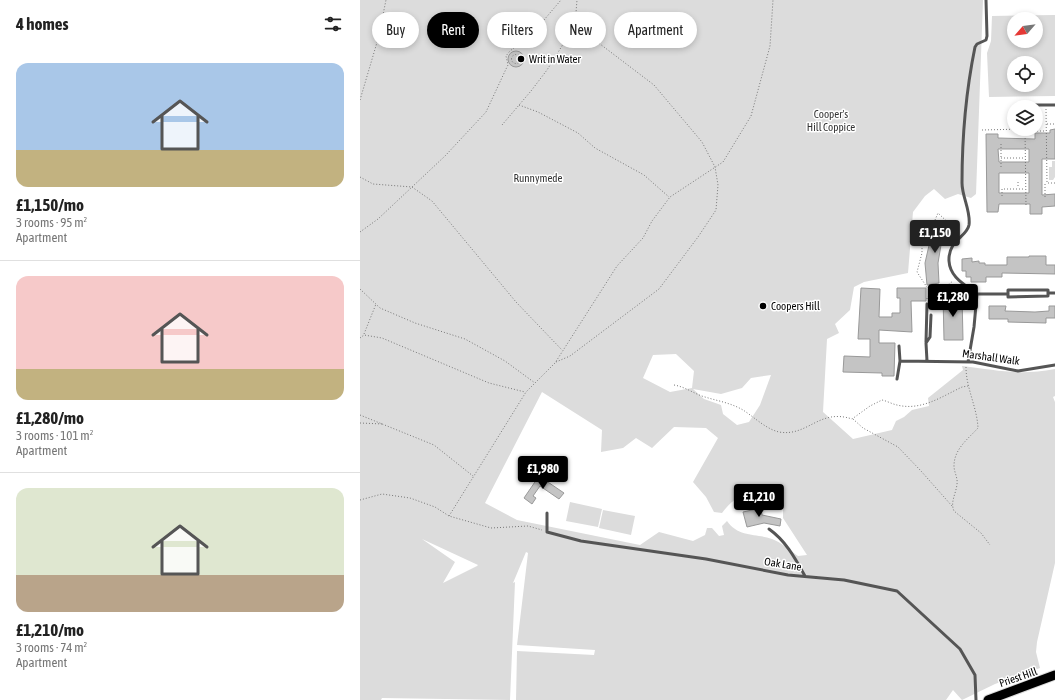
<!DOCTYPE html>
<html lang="en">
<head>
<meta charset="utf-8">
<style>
	:root { --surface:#fff; --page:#f2f2f2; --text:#222; --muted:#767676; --line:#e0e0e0; --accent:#000 }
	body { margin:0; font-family:"Asap Condensed",sans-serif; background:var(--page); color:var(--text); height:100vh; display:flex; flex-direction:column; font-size:15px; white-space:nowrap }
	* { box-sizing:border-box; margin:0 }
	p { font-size:13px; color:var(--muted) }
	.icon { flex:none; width:22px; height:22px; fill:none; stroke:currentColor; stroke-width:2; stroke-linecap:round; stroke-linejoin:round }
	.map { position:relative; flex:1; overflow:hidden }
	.sheet { display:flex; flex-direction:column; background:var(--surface); width:360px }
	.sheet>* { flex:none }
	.banner { position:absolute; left:12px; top:12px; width:380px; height:36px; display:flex; gap:8px }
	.needle { width:26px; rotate:242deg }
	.fabs { position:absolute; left:647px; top:12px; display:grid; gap:8px }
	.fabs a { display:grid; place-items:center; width:36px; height:36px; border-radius:50%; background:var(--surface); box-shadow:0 2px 6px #0003; font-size:20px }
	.price { position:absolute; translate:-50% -34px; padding:0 9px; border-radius:4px; background:var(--accent); color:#fff; font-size:13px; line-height:26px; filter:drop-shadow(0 1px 2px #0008) }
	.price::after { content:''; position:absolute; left:50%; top:24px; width:12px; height:9px; margin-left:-6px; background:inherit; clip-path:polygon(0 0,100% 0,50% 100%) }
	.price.current { background:#222; color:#fff }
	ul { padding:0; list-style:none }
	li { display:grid; align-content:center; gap:8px; height:212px; padding:0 16px }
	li+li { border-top:1px solid var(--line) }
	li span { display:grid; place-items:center; height:124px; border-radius:12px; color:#555 }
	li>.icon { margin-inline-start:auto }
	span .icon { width:72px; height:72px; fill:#fffc; stroke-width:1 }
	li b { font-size:17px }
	h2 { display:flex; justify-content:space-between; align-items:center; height:48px; padding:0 16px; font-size:17px }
	.pill { padding:0 14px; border-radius:18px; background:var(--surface); box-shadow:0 2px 6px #0003; font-size:14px; line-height:36px }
	.pill.current { background:var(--accent); color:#fff }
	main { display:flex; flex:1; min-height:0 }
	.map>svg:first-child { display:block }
	.green { fill:#dcdcdc; fill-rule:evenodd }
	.building { fill:#c4c4c4; stroke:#999; fill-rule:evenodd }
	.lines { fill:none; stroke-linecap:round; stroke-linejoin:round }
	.primary-casing { stroke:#dbdbdb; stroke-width:11 }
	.path { stroke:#777; stroke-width:1; stroke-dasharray:1 2; stroke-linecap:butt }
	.lane { stroke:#555; stroke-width:3 }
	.primary { stroke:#000; stroke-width:9 }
	.poi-dot { fill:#000; stroke:#fff; stroke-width:1.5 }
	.labels { text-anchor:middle; stroke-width:3; stroke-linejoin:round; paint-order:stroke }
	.poi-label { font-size:11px; fill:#000; stroke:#fff; text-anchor:start }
	.park-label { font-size:11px; fill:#333; stroke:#fff }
	.street-label { font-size:11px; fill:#000; stroke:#fff }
</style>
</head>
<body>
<main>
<section class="sheet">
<h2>4 homes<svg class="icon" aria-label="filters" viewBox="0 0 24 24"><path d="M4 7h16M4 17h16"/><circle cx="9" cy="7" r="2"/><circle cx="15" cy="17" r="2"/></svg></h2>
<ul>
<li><span style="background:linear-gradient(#a9c7e8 70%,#c2b280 0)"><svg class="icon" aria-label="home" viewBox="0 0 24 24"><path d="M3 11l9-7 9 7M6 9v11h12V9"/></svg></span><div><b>£1,150/mo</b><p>3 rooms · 95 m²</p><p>Apartment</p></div></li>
<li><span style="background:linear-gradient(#f6c9c9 75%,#c2b280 0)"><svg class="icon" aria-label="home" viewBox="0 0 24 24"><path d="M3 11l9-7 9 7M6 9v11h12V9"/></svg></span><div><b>£1,280/mo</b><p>3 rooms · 101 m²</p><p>Apartment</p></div></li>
<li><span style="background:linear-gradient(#dfe7d0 70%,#b9a48a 0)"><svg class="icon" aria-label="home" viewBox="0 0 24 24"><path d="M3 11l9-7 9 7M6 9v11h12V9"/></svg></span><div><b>£1,210/mo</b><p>3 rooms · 74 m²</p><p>Apartment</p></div></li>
</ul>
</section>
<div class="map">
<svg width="695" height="700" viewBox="0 0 695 700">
	<rect width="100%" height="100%" fill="#fff"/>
	<path class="green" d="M0 0H623L616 194 611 198 598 194 585 199 574 189 565 196 553 212 548 273 504 282 494 287 490 310 475 324 479 333 467 339 463 412 493 439 532 430 536 421 544 417 552 410 569 406 568 398 603 370 602 366C638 370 658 376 695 369V396L693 397 695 402V563L677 642 676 652 680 668 635 684 602 700 593 690 586 700H156L157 651 234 655 235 650 157 645 168 553 166 552 153 583 155 582 150 700 22 698 21 700H0ZM316 354 334 371 332 388 310 392 283 378 293 355ZM411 375 400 405 389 422 377 425 363 414 361 405 344 399 333 389 361 394 382 388 391 378ZM182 392 242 430 241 452 263 448 276 438 292 448 314 427 346 428 358 438 333 482 346 497 354 512 362 513C380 488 400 489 423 506V518L447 555 438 556C431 551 421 542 412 539 396 533 379 538 367 521L362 526 364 535 359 536 352 528H347L345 535 333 541 299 532 280 545 157 520 125 503ZM62 539 118 565 117 566 83 583 95 562Z
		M695 15V96L629 97 627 53 631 41 632 16ZM654 19H676V41H654ZM654 63H676V85H654Z
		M692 161H695V177L693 180H689V167H692Z
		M210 502 242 509 238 527 206 521Z
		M243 510 275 516 271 535 239 528Z"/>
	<path class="building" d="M148 59a8 8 0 1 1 16 0a8 8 0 1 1-16 0Z
		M695 129V159H682V195L695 194V206L682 207V214H670V204H639L638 212H627L626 134H638V138L675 139V133H690V130ZM638 149H669V162H639ZM639 173H669V193H639Z
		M582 222 592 229 581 245 578 263 579 283 567 285 565 263 570 241Z
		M669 256H686V265H695V274L642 273V277H626V282H611V277H606V271H602V259L612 258V262L619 261V263H625V265H647V257H669Z
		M501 288 520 289 519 317H532V313H540V298H537V288H566V301H551L552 332 519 330V343H535L534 376H522V373L483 372 484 356 510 357V339H498Z
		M583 295H602L603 340H584Z
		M629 306H646L645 311 675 312 689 311V306H695V318H686V323L648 322V319H629Z
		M179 476 204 493 199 499 180 486 173 496 176 498 172 504 164 498Z
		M401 508 402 515 421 519 420 526 404 523 387 527 383 512Z"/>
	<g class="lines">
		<g class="primary-casing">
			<path id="primary" d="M628 700 695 675"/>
		</g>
		<path class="path" d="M151.5 59a4.5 4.5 0 1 1 9 0a4.5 4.5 0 1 1-9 0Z
			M0 100 18 39 26 0
			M159 105 178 112 218 133 235 148 284 175 309 197
			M686 109 687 183H695
			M676 118H685
			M687 124H695
			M142 125 171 91 187 70 215 25 217 0
			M665 129 666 206
			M622 130 664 129
			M665 131H686
			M641 144V158
			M641 167V158H664
			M0 177 13 184 52 187 72 201 156 302 202 350
			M658 182V188
			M642 196V189H665
			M685 197V183H686
			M0 232 18 219 85 156 126 112 146 69 148 65 146 56 149 52 178 27 201 0
			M0 289 20 308 55 323 105 339 145 361 175 383
			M572 295 557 272 562 253V240L572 227 578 213 599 233
			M567 299V297L581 290 593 281
			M4 334 16 304
			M0 338 4 335 22 338 129 383 165 392
			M196 362 210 356 299 289 338 237 356 210 358 185 355 167 342 142 294 85 215 25
			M606 367C606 388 617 407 618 428 608 439 594 449 594 466 594 472 598 478 597 484 596 494 590 502 594 511L621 533 630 545
			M314 385C326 387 334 394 345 397 358 401 371 403 383 410 394 417 406 429 419 432 448 437 459 408 492 419L510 406 522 400C527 401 532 404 537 405 561 411 581 397 602 387L608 386
			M0 415 74 445 113 476
			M493 419 503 428 538 447 561 471 592 506
			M0 423 23 424
			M0 500 22 494 50 498 75 507 89 516 131 528 168 526 182 530
			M89 516 166 392 195 363 257 266 283 238 292 221 310 197 363 162 391 116 410 46 413 0"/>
		<path class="lane" d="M664 107V105H695
			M617 294H648V297L688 296V293H695
			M648 294V290H688V293
			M566 342 567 304
			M540 361 613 362 658 371 695 365
			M567 361 566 343 570 337 571 315
			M608 362 614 327 617 294C606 285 590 278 589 261 588 240 607 237 609 225 611 211 602 197 602 183 602 138 606 91 615 47L617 44 626 40 627 36 626 0
			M537 379 540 361 539 346
			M187 513V532L221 541 346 559 428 575 484 580 537 591 600 649 615 675 616 700
			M409 529C426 541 435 558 445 576"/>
		<use href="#primary" class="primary"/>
	</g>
	<g class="poi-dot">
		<circle cx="161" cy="59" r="4"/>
		<circle cx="403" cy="306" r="4"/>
	</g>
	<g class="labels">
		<g class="poi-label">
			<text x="169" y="63">Writ in Water</text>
			<text x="411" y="310">Coopers Hill</text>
		</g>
		<g class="park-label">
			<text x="471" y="118">Cooper's<tspan x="471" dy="13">Hill Coppice</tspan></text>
			<text x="178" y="182">Runnymede</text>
		</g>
		<g class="street-label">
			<text transform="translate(631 357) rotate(8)" y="4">Marshall Walk</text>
			<text transform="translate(423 564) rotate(9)" y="4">Oak Lane</text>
			<text transform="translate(658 677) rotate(-19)" y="4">Priest Hill</text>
		</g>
	</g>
</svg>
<div class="fabs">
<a><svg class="needle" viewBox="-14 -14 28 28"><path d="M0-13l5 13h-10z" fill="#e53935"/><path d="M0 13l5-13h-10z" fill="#767676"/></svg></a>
<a><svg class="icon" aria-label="locate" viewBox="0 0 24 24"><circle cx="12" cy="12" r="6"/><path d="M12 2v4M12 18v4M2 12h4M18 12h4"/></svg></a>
<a><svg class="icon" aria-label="layers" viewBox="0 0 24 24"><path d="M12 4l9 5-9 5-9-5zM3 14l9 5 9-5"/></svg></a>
</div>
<b class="price current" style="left:575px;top:254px">£1,150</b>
<b class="price" style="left:593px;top:318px">£1,280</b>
<b class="price" style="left:183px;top:490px">£1,980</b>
<b class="price" style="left:399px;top:518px">£1,210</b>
<div class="banner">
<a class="pill">Buy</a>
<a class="pill current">Rent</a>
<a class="pill">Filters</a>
<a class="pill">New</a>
<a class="pill">Apartment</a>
</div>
</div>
</main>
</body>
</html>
